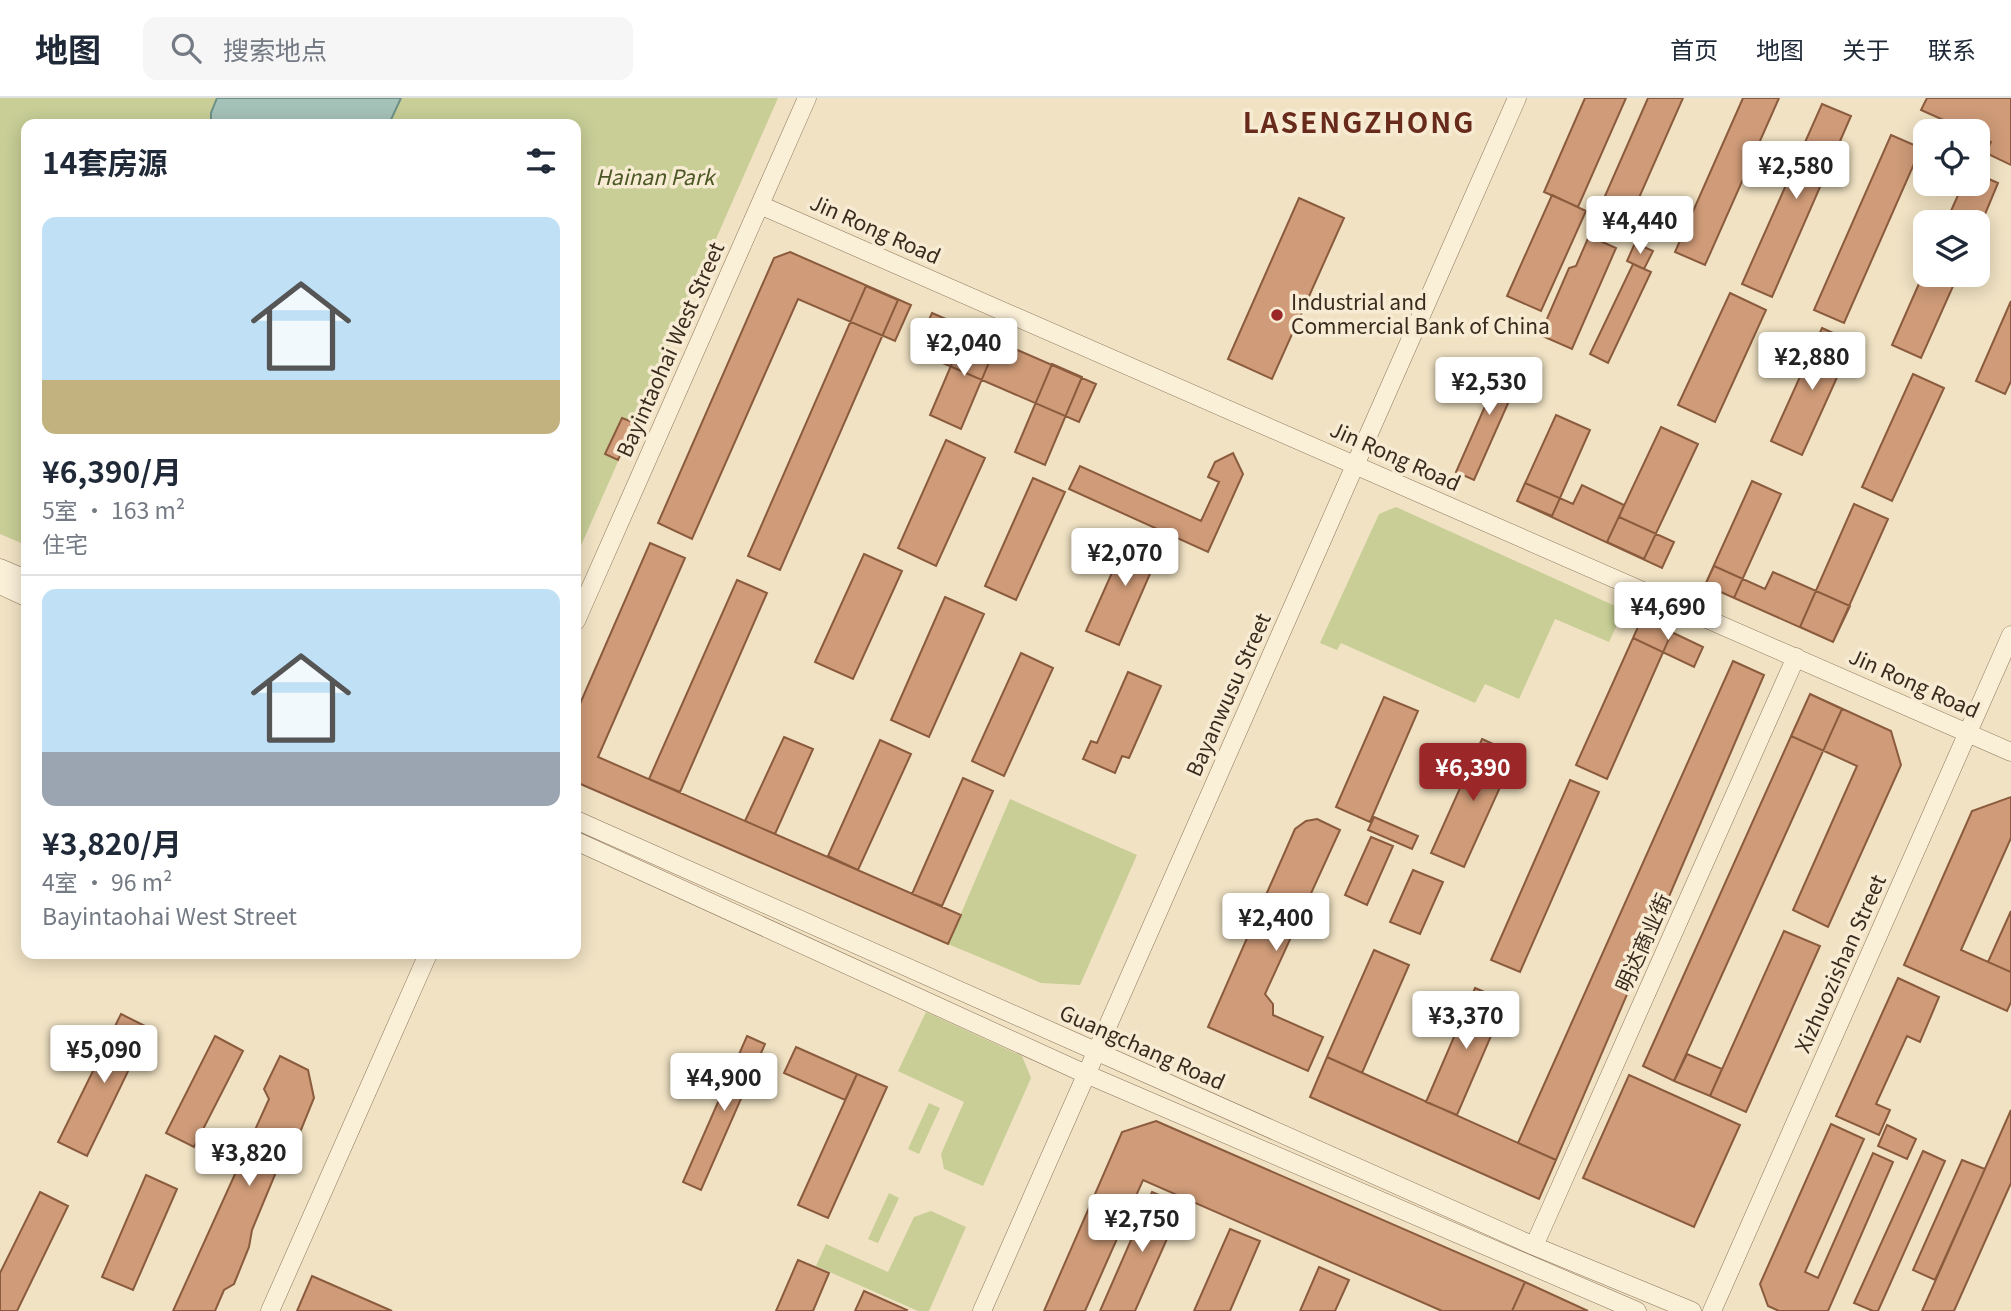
<!DOCTYPE html>
<html lang="zh">
<head>
<meta charset="utf-8">
<style>
	:root { --surface:#fff; --page:#f6f6f7; --text:#1f2937; --muted:#747a83; --line:#e0e1e3; --accent:#9c2729 }
	body { margin:0; font-family:Georgia,"Noto Sans SC",serif; background:var(--page); color:var(--text); height:100vh; display:flex; flex-direction:column; font-size:26px; white-space:nowrap }
	* { box-sizing:border-box; margin:0 }
	p { font-size:23px; color:var(--muted) }
	.icon { flex:none; width:38px; height:38px; fill:none; stroke:currentColor; stroke-width:2; stroke-linecap:round; stroke-linejoin:round }
	.map { position:relative; flex:1; overflow:hidden }
	.drawer { position:absolute; left:21px; top:21px; width:560px; height:840px; display:flex; flex-direction:column; background:var(--surface); border-radius:14px; box-shadow:0 4px 18px #0003 }
	.drawer>* { flex:none }
	.fabs { position:absolute; left:1913px; top:21px; display:grid; gap:14px }
	.fabs a { display:grid; place-items:center; width:77px; height:77px; border-radius:14px; background:var(--surface); box-shadow:0 4px 18px #0003; font-size:35px }
	.price { position:absolute; translate:-50% -60px; padding:0 16px; border-radius:7px; background:#fff; color:#222; font-size:23px; line-height:46px; filter:drop-shadow(0 2px 4px #0008) }
	.price::after { content:''; position:absolute; left:50%; top:42px; width:21px; height:16px; margin-left:-10px; background:inherit; clip-path:polygon(0 0,100% 0,50% 100%) }
	.price.current { background:var(--accent); color:#fff }
	ul { padding:0; list-style:none }
	li { display:grid; align-content:center; gap:14px; height:371px; padding:0 21px }
	li+li { border-top:2px solid var(--line) }
	li span { display:grid; place-items:center; height:217px; border-radius:14px; color:#555 }
	li>.icon { margin-inline-start:auto }
	span .icon { width:126px; height:126px; fill:#fffc; stroke-width:1 }
	li b { font-size:30px }
	h2 { display:flex; justify-content:space-between; align-items:center; height:84px; padding:0 21px; font-size:30px }
	header { display:flex; align-items:center; gap:42px; box-sizing:border-box; height:98px; padding:0 35px; background:var(--surface); border-bottom:2px solid var(--line) }
	header strong { font-size:33px }
	nav { display:flex; gap:38px; margin-inline-start:auto; font-size:24px }
	.search { width:490px; height:63px; background:var(--page); display:flex; align-items:center; gap:18px; box-sizing:border-box; padding:0 24px; border-radius:14px; color:var(--muted); font-size:26px }
	.map>svg:first-child { display:block }
	.green { fill:#c8ce96 }
	.water { fill:#a5c2b9; stroke:#6c9187; stroke-width:2 }
	.building { fill:#cf9b78; stroke:#8b5b3e; stroke-width:2 }
	.lines { fill:none; stroke-linecap:round; stroke-linejoin:round }
	.minor-casing { stroke:#8b7359; stroke-width:19 }
	.minor { stroke:#faefd7; stroke-width:18 }
	.poi-dot { fill:#9c2729; stroke:#f7ecd3; stroke-width:2.5 }
	.labels { text-anchor:middle; stroke-width:7; stroke-linejoin:round; paint-order:stroke }
	.park-label { font-size:21px; font-style:italic; fill:#4b5724; stroke:#f7ecd3 }
	.street-label { font-size:21px; fill:#3a2b1e; stroke:#f7ecd3 }
	.poi-label { font-size:21px; fill:#3a2b1e; stroke:#f7ecd3; text-anchor:start }
	.district-label { font-size:28px; font-weight:bold; letter-spacing:2px; fill:#682b1b; stroke:#f7ecd3 }
</style>
</head>
<body>
<header>
<strong>地图</strong>
<div class="search"><svg class="icon" aria-label="search" viewBox="0 0 24 24"><circle cx="10" cy="10" r="6"/><path d="M15 15l6 6"/></svg>搜索地点</div>
<nav><a>首页</a><a>地图</a><a>关于</a><a>联系</a></nav>
</header>
<div class="map">
<svg width="2011" height="1213" viewBox="0 0 2011 1213">
	<rect width="100%" height="100%" fill="#f0e2c3"/>
	<path class="green" d="M0 0H778L576 459V26H26V447L0 436Z
		M1396 409 1624 512 1609 544 1555 521 1519 601 1485 586 1475 605 1341 545 1337 552 1320 545 1379 416Z
		M1010 701 1137 757 1080 887 1041 885 948 846Z
		M926 914 1022 958 1031 980 983 1088 944 1071 941 1056 964 1004 898 973Z
		M929 1005 940 1010 919 1056 908 1051Z
		M889 1095 899 1100 878 1145 868 1141Z
		M931 1113 966 1129 929 1213H918L816 1168 826 1146 888 1174 914 1119Z"/>
	<path class="water" d="M217 0H401L389 26H211V15Z"/>
	<path class="building" d="M1585 0H1626L1578 109 1544 94Z
		M1648 0H1683L1627 127 1598 114Z
		M1743 0H1779L1705 167 1675 154Z
		M1927 0H2011V67L1986 55 1991 44 1978 38V33H1968L1921 12Z
		M1822 6 1851 18 1772 199 1742 186Z
		M1891 37 1921 50 1844 225 1814 212Z
		M1978 76 1998 85 1978 133V124H1946L1963 86H1978Z
		M1552 97 1586 113 1541 213 1507 198Z
		M1299 100 1344 120 1272 281 1228 261Z
		M1589 138 1616 150 1572 251 1540 237 1569 170 1576 168Z
		M1635 145 1653 153 1644 171 1627 163Z
		M790 154 911 207 895 243 798 201 692 441 658 425 774 160Z
		M1633 166 1651 174 1608 265 1590 256Z
		M1925 172V177H1958L1921 260 1892 247Z
		M866 188 898 202 780 472 748 458Z
		M1730 195 1766 212 1715 324 1678 307Z
		M2011 203V283L2005 296 1976 283Z
		M932 215 1096 286 1079 324 915 253Z
		M967 230 998 243 961 331 930 317Z
		M1822 230 1853 244 1802 357 1771 343Z
		M1488 262 1521 276 1474 382 1456 374 1494 288 1480 281Z
		M1052 266 1082 279 1045 367 1015 354Z
		M1913 276 1944 290 1892 403 1862 389Z
		M1556 317 1590 332 1552 418 1517 403Z
		M622 320 635 325 618 362 605 356Z
		M1661 329 1698 346 1644 461 1607 444Z
		M946 342 985 360 936 468 898 450Z
		M1233 355 1243 376 1208 454 1069 391 1080 368 1201 423 1219 384 1208 379 1215 364Z
		M1033 380 1065 394 1016 502 985 488Z
		M1752 383 1781 396 1734 500 1705 487Z
		M1525 385 1573 406 1582 387 1624 407 1619 419 1674 444 1662 470 1517 403Z
		M1854 406 1888 421 1833 544 1800 529Z
		M1131 432 1163 446 1119 547 1086 533Z
		M650 445 685 460 598 659 961 817 948 846 576 684V615Z
		M864 456 902 473 853 581 815 564Z
		M1714 468 1765 491 1773 474 1850 508 1833 544 1705 487Z
		M737 482 767 495 680 694 649 681Z
		M945 499 984 516 929 639 891 622Z
		M1642 520 1672 534 1607 681 1576 667Z
		M1642 520 1703 549 1694 569 1633 540Z
		M1021 555 1053 570 1004 678 972 663Z
		M1733 563 1764 577 1556 1062 1518 1045Z
		M1128 574 1161 588 1129 660 1122 658 1115 675 1083 661 1091 643 1097 645Z
		M1810 596 1842 611 1674 983 1643 968Z
		M1810 596 1891 633 1901 667 1828 829 1793 812 1857 668 1791 638Z
		M1384 599 1418 613 1370 724 1336 709Z
		M784 639 813 651 775 736 745 723Z
		M1482 641 1515 656 1464 769 1431 755Z
		M880 642 911 656 858 772 828 758Z
		M963 680 993 693 942 808 912 796Z
		M1570 682 1599 694 1520 874 1491 862Z
		M2011 699V740L1961 852 2011 874V904L2007 913 1904 867 1972 713Z
		M1374 719 1418 738 1412 751 1368 732Z
		M1317 721 1340 732 1265 896 1273 906V917L1323 939 1308 973 1208 929 1295 731 1306 723Z
		M1371 739 1393 748 1367 807 1345 797Z
		M1413 772 1443 784 1420 836 1390 824Z
		M2011 813V874L1988 864Z
		M1784 833 1820 848 1746 1014 1710 998Z
		M1374 852 1409 867 1362 975 1327 959Z
		M1898 880 1939 899 1920 944 1907 938 1876 1006 1890 1012 1879 1037 1836 1018Z
		M1475 890 1506 903 1457 1017 1426 1004Z
		M121 916 149 930 87 1058 58 1044Z
		M215 938 243 953 194 1049 166 1035Z
		M747 938 765 946 701 1092 683 1084Z
		M796 949 857 976 845 1002 784 975Z
		M1687 956 1722 971 1710 998 1674 983Z
		M280 958 308 972 314 1000 290 1059 281 1062 252 1132 249 1149 234 1186 224 1192 215 1213H173L269 1001 264 991Z
		M1327 959 1556 1062 1539 1101 1310 999Z
		M857 976 887 989 828 1120 798 1107Z
		M1629 977 1740 1027 1694 1129 1583 1080Z
		M2011 1012V1085L1954 1213H1922Z
		M1156 1023 1525 1184 1512 1213H1442L1143 1082 1085 1213H1044L1122 1034Z
		M1831 1026 1864 1041 1805 1174 1818 1180 1873 1055 1893 1064 1828 1213H1779L1768 1208 1760 1186Z
		M1887 1027 1916 1041 1907 1061 1878 1048Z
		M1923 1053 1945 1063 1878 1213H1873L1854 1205Z
		M1962 1062 1985 1071 1935 1182 1913 1172Z
		M146 1077 177 1091 133 1192 102 1179Z
		M40 1094 68 1108 17 1213H0V1175Z
		M1152 1094 1182 1107 1135 1213H1100Z
		M1230 1131 1260 1143 1230 1213H1194Z
		M798 1162 829 1175 813 1213H776Z
		M1319 1169 1349 1182 1335 1213H1300Z
		M312 1178 392 1213H297Z
		M1525 1184 1588 1213H1512Z
		M864 1193 907 1212 906 1213H855Z"/>
	<g class="lines">
		<g class="minor-casing">
			<path id="minor" d="M760 107 2011 654
				M0 470 26 481
				M0 487 26 499
				M576 523 807 0
				M576 722 1534 1148 1692 1213
				M576 743 1079 973 1637 1213
				M1534 1148 1796 559
				M270 1213 428 856
				M982 1213 1517 0
				M1712 1213 2011 537"/>
		</g>
		<use href="#minor" class="minor"/>
	</g>
	<circle class="poi-dot" cx="1277" cy="217" r="7"/>
	<g class="labels">
		<g class="park-label">
			<text x="655" y="87">Hainan Park</text>
		</g>
		<g class="street-label">
			<text transform="translate(875 132) rotate(24)" y="7">Jin Rong Road</text>
			<text transform="translate(671 252) rotate(-66)" y="7">Bayintaohai West Street</text>
			<text transform="translate(1395 359) rotate(24)" y="7">Jin Rong Road</text>
			<text transform="translate(1914 586) rotate(24)" y="7">Jin Rong Road</text>
			<text transform="translate(1229 597) rotate(-66)" y="7">Bayanwusu Street</text>
			<text transform="translate(1644 845) rotate(-66)" y="7">明达商业街</text>
			<text transform="translate(1841 866) rotate(-66)" y="7">Xizhuozishan Street</text>
			<text transform="translate(1142 950) rotate(24)" y="7">Guangchang Road</text>
		</g>
		<g class="poi-label">
			<text x="1291" y="212">Industrial and<tspan x="1291" dy="24">Commercial Bank of China</tspan></text>
		</g>
		<g class="district-label">
			<text x="1359" y="35">LASENGZHONG</text>
		</g>
	</g>
</svg>
<div class="fabs">
<a><svg class="icon" aria-label="locate" viewBox="0 0 24 24"><circle cx="12" cy="12" r="6"/><path d="M12 2v4M12 18v4M2 12h4M18 12h4"/></svg></a>
<a><svg class="icon" aria-label="layers" viewBox="0 0 24 24"><path d="M12 4l9 5-9 5-9-5zM3 14l9 5 9-5"/></svg></a>
</div>
<b class="price" style="left:1796px;top:103px">¥2,580</b>
<b class="price" style="left:1640px;top:158px">¥4,440</b>
<b class="price" style="left:964px;top:280px">¥2,040</b>
<b class="price" style="left:1812px;top:294px">¥2,880</b>
<b class="price" style="left:1489px;top:319px">¥2,530</b>
<b class="price" style="left:1125px;top:490px">¥2,070</b>
<b class="price" style="left:1668px;top:544px">¥4,690</b>
<b class="price current" style="left:1473px;top:705px">¥6,390</b>
<b class="price" style="left:1276px;top:855px">¥2,400</b>
<b class="price" style="left:1466px;top:953px">¥3,370</b>
<b class="price" style="left:104px;top:987px">¥5,090</b>
<b class="price" style="left:724px;top:1015px">¥4,900</b>
<b class="price" style="left:249px;top:1090px">¥3,820</b>
<b class="price" style="left:1142px;top:1156px">¥2,750</b>
<section class="drawer">
<h2>14套房源<svg class="icon" aria-label="filters" viewBox="0 0 24 24"><path d="M4 7h16M4 17h16"/><circle cx="9" cy="7" r="2"/><circle cx="15" cy="17" r="2"/></svg></h2>
<ul>
<li><span style="background:linear-gradient(#bfe0f5 75%,#c2b280 0)"><svg class="icon" aria-label="home" viewBox="0 0 24 24"><path d="M3 11l9-7 9 7M6 9v11h12V9"/></svg></span><div><b>¥6,390/月</b><p>5室 · 163 m²</p><p>住宅</p></div></li>
<li><span style="background:linear-gradient(#bfe0f5 75%,#9aa5b1 0)"><svg class="icon" aria-label="home" viewBox="0 0 24 24"><path d="M3 11l9-7 9 7M6 9v11h12V9"/></svg></span><div><b>¥3,820/月</b><p>4室 · 96 m²</p><p>Bayintaohai West Street</p></div></li>
</ul>
</section>
</div>
</body>
</html>
